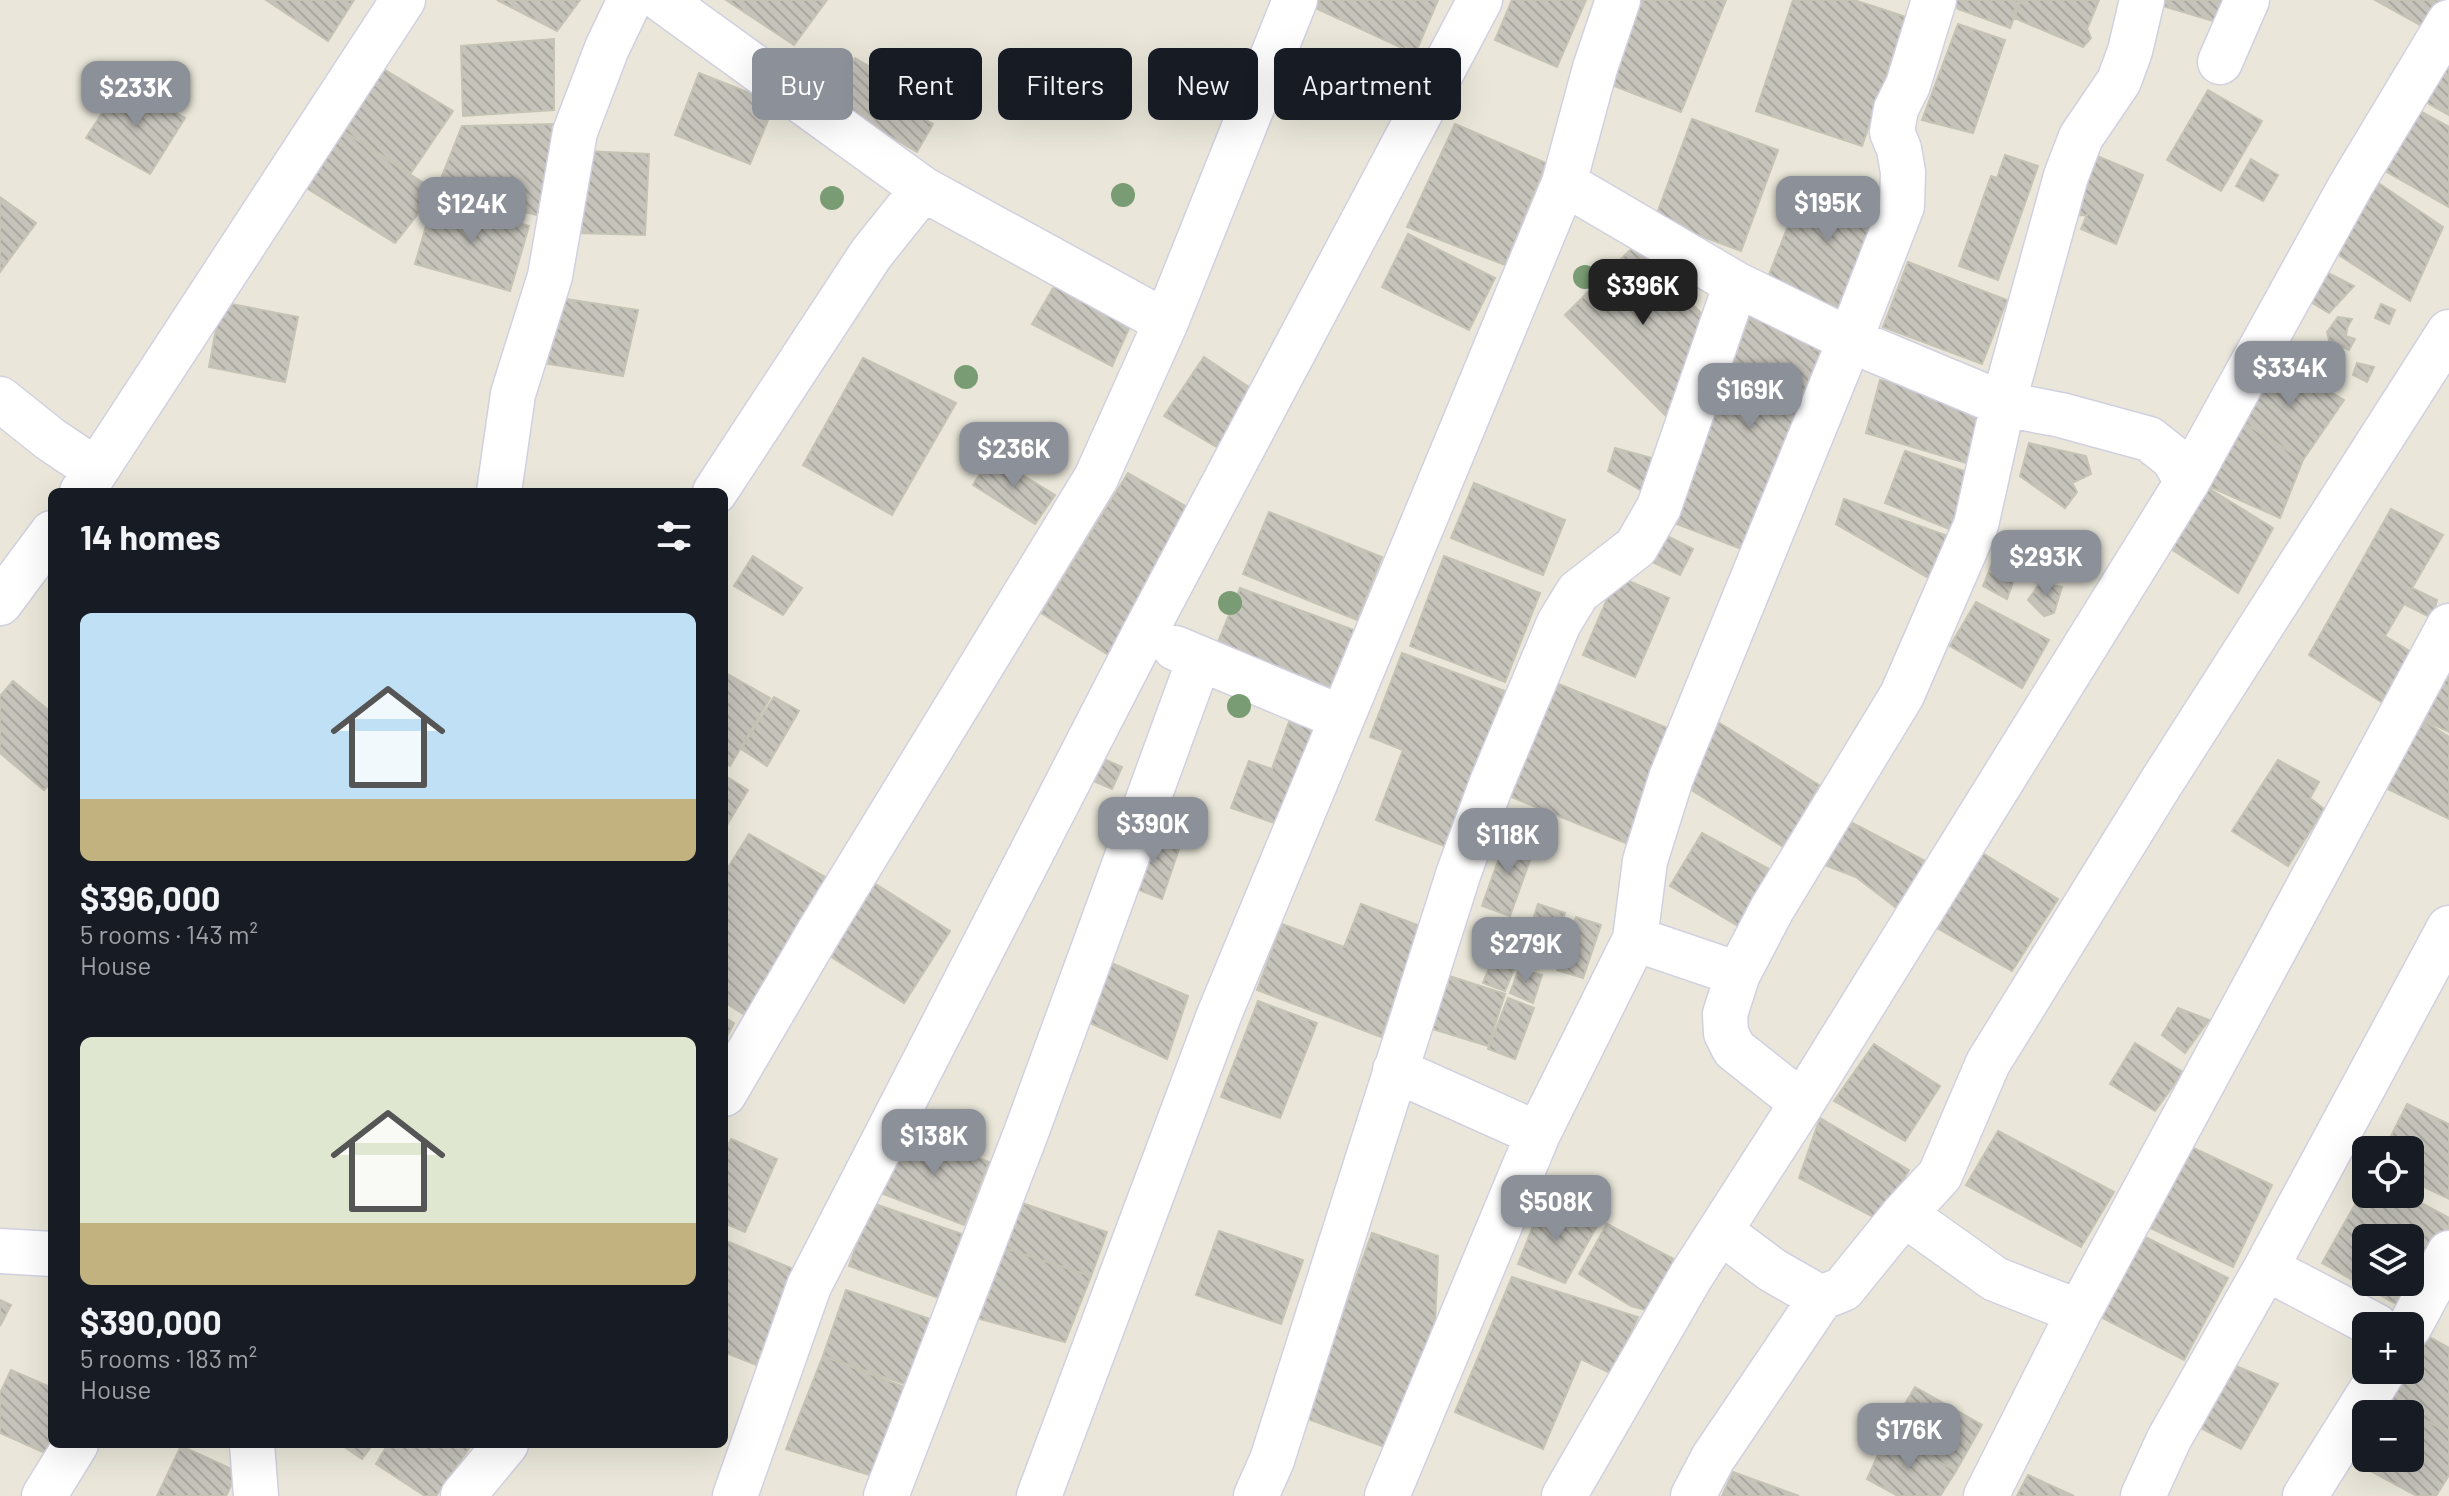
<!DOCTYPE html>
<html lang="en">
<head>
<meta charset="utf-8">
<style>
	:root { --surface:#171b24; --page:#242831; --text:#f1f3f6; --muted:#9ea1a6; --accent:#8c9099 }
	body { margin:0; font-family:Barlow,sans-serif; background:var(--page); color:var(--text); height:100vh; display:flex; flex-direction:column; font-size:30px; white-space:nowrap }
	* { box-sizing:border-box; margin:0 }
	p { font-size:26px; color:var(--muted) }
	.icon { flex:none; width:44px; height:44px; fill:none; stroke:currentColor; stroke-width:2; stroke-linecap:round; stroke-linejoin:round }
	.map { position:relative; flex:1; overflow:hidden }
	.panel { position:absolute; left:48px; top:488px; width:680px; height:960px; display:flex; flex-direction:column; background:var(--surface); border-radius:12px; box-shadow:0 8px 32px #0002 }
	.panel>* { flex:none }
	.guide { position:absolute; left:752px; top:48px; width:760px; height:72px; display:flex; gap:16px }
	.controls { position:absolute; left:2352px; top:1136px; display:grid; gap:16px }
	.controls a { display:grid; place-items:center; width:72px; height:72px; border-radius:12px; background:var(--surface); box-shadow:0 8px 32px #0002; font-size:40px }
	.price { position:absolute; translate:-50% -68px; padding:0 18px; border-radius:16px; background:var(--accent); color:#fff; font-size:26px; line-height:52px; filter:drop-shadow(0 2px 4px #0008) }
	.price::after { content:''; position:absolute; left:50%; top:48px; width:24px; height:18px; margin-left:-12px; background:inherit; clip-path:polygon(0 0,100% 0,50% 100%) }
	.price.active { background:#222; color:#fff }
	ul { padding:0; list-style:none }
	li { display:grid; align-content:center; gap:16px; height:424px; padding:0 32px }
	li span { display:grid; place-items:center; height:248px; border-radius:12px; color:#555 }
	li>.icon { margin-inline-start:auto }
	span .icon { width:144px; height:144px; fill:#fffc; stroke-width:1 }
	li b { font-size:34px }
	h2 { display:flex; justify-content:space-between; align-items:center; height:96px; padding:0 32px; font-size:34px }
	.tag { padding:0 28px; border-radius:12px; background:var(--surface); box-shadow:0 8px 32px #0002; font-size:28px; line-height:72px }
	.tag.active { background:var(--accent); color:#fff }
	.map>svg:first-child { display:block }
	.building { fill:url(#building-back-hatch); stroke:#c5c3b4; stroke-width:2; fill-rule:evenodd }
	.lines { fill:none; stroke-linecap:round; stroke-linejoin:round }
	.minor-casing { stroke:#d1d0e0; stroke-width:47 }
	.minor { stroke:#fff; stroke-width:44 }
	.tree { fill:#7a9c74 }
</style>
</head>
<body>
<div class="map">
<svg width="2449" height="1496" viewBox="0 0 2449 1496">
	<defs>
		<pattern id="building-back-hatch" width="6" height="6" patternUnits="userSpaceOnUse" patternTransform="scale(2)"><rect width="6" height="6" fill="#c5c3ba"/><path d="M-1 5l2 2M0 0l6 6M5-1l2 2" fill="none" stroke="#a9a8a0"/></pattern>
	</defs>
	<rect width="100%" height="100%" fill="#eae7da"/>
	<path class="building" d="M266 0H354L328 41Z
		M497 0H580L557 31Z
		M726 0H827L794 45Z
		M1316 0H1438L1415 54 1313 7Z
		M1512 0H1586L1557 67 1495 40Z
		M1641 0H1726L1681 112 1609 84Z
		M1793 0H1854L1906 17 1862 146 1756 111Z
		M1952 0H2021L2010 28 1958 9Z
		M2019 0H2099L2087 29 2091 38 2083 47 2012 17Z
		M2150 0H2227L2220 23 2149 2Z
		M2375 0H2443L2427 29Z
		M1958 24 2005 40 1973 133 1922 120Z
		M554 39V110L463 116 461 46Z
		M855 58 925 99 915 114 933 124 917 152 830 101Z
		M2449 58V115L2424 101Z
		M372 62 453 111 411 173 332 124Z
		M699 73 775 103 750 164 675 135Z
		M121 84 185 118 150 174 86 138Z
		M2208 90 2262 121 2221 191 2167 160Z
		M2418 110 2449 127V207L2383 170Z
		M1692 119 1778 150 1741 251 1655 219Z
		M332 124 436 191 395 243 295 181Z
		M558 124 537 215 436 191 462 126Z
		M1455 124 1546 163 1505 265 1407 227Z
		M584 151 649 154 645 235 579 233Z
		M2092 154 2143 175 2116 244 2081 229 2087 215 2067 216Z
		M2005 155 2038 166 1998 280 1959 266 1991 176 1997 178Z
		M2251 159 2278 175 2263 201 2236 186Z
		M1807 177 1890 209 1850 312 1767 280Z
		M2374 180 2443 227 2410 301 2331 250Z
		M0 197 36 223 0 272Z
		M434 199 529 226 510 291 415 264Z
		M1408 234 1495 278 1469 330 1382 287Z
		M1634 246 1711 323 1667 417 1565 315Z
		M1908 262 2007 300 1982 364 1883 327Z
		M2322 270 2354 286 2329 313 2304 298Z
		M1059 278 1132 322 1112 366 1032 324Z
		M560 298 638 310 623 376 537 362Z
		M221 302 298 317 285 382 209 367Z
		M2381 304 2395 310 2389 324 2375 318Z
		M1754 307 1820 333 1814 349 1827 355 1749 552 1669 521Z
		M2338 317 2352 319 2347 328 2346 336 2355 339 2349 350 2329 340 2327 332Z
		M1204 357 1267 399 1230 455 1164 416Z
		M863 358 956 403 892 515 803 465Z
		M2273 358 2344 400 2303 460 2238 419Z
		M2357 363 2374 367 2367 382 2353 375Z
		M1880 380 1990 406 1973 465 1866 433Z
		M2238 419 2303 460 2280 518 2197 481Z
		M2029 443 2086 456 2091 474 2072 483 2077 492 2065 508 2020 476Z
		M1615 448 1659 460 1649 495 1608 471Z
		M1905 451 1976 475 1954 531 1885 503Z
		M991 456 1055 495 1035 524 973 485Z
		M1128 473 1201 515 1110 656 1041 613Z
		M2197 481 2273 528 2238 593 2162 543Z
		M1474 483 1565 520 1543 575 1451 538Z
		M1844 499 1948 536 1932 580 1836 524Z
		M2391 509 2443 535 2412 588 2437 600 2432 618 2404 604 2385 636 2411 652 2386 705 2309 655Z
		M1269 512 1382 557 1357 620 1243 574Z
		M1663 534 1693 549 1680 575 1650 561Z
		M753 556 802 588 783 615 734 586Z
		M1444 556 1540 593 1505 682 1410 646Z
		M1992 564 2016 573 2007 599 1983 586Z
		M1617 576 1669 598 1635 677 1583 655Z
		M2040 583 2062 587 2054 613 2044 616 2028 600Z
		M1240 588 1354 630 1330 688 1218 642Z
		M1976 602 2049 640 2022 688 1950 646Z
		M1402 653 1505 691 1447 847 1376 820 1403 750 1370 737Z
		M2449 664V732L2418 717Z
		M724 672 770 698 730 766 724 763Z
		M13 681 52 713V781L44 790 0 753V696Z
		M1556 683 1675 731 1628 844 1511 797Z
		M774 697 799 711 767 766 741 749Z
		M1293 711 1323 722 1286 827 1231 808 1249 761 1272 769Z
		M2418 717 2449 737V819L2380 785Z
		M1718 722 1819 785 1785 848 1680 783Z
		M1099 757 1122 767 1112 789 1089 779Z
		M2278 760 2319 782 2310 798 2324 809 2288 866 2232 831Z
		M724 775 748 790 724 830Z
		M1839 816 1927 862 1899 910 1856 877 1814 861Z
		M1143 831 1180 846 1162 899 1126 885Z
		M1702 833 1773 871 1738 926 1670 886Z
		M749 834 829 879 745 1015 724 1002V874Z
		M1507 836 1535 846 1510 916 1482 906Z
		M1979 851 2058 899 2012 971 1923 920Z
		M871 881 950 931 904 1003 825 953Z
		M1361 904 1423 927 1381 1037 1257 990 1282 924 1344 947Z
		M1538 904 1565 913 1547 968 1520 959Z
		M1576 917 1601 925 1583 978 1557 970Z
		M1492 961 1514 969 1505 991 1483 983Z
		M1109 962 1188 996 1167 1059 1088 1022Z
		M1519 969 1542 975 1533 1003 1510 993Z
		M1440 973 1505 994 1488 1046 1423 1026Z
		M1508 998 1534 1008 1515 1059 1488 1049Z
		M1258 1001 1317 1023 1280 1118 1221 1097Z
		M2178 1008 2209 1020 2185 1053 2162 1035Z
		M724 1017 734 1023 724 1042Z
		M2135 1043 2183 1072 2155 1111 2110 1084Z
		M1874 1044 1940 1086 1905 1141 1834 1101Z
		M2407 1104 2449 1124V1199L2410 1180V1150H2384Z
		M1820 1118 1909 1170 1879 1220 1799 1178Z
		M903 1129 989 1162 964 1225 878 1192Z
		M1998 1131 2114 1192 2081 1247 1966 1185Z
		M731 1139 777 1159 745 1232 724 1223V1154Z
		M2187 1145 2272 1185 2233 1267 2144 1225Z
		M2366 1185V1194H2405L2449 1218V1228L2405 1309 2322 1263ZM2366 1238H2410V1282H2366Z
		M1543 1201 1597 1226 1565 1283 1518 1264Z
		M1019 1202 1107 1232 1091 1276 1001 1247Z
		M872 1203 962 1234 939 1298 849 1266Z
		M1607 1224 1683 1264 1654 1312 1631 1306 1579 1274Z
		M1219 1231 1303 1260 1281 1324 1196 1295Z
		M1372 1233 1438 1256 1435 1323 1390 1449 1305 1418Z
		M2143 1236 2228 1278 2184 1360 2099 1316Z
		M724 1240 798 1271 759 1366 724 1352Z
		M1001 1247 1091 1276 1065 1342 973 1317Z
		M1512 1277 1638 1317 1612 1374 1581 1359 1543 1449 1455 1412Z
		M846 1290 936 1321 913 1387 823 1356Z
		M0 1300 11 1305 0 1326Z
		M2429 1337 2449 1348V1433L2390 1401Z
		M823 1356 907 1388 876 1477 786 1449Z
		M2227 1362 2278 1384 2241 1449 2197 1426Z
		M11 1370 52 1388 54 1457 0 1433V1393Z
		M1915 1387 1982 1425 1956 1471 1888 1433Z
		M2390 1401 2449 1433V1475L2436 1496H2417L2356 1463 2366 1445V1458H2410V1414H2383Z
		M1888 1433 1956 1471 1940 1496H1898L1867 1479Z
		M340 1444H373L362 1459Z
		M388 1444H472L436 1496H425L376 1464Z
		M181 1446 238 1472 226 1496H157Z
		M1733 1472 1799 1496H1722Z
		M2028 1475 2074 1496H2017Z"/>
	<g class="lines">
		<g class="minor-casing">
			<path id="minor" d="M662 0 923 189
				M2142 0 2130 51 2119 81 2081 137 2066 176 2003 404 2061 415 2149 439 2173 458 2187 482
				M2220 62 2247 0
				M0 399 50 439 96 470
				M82 492 403 0
				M499 492 513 394 550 276 575 132 607 48 630 0
				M715 492 871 254 923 189 1166 322
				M0 603 52 533
				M1175 648 1342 718
				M1738 974 1635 939 1645 861 1671 778 1850 340 1902 206 1903 172 1899 149 1892 132 1896 109 1908 85 1934 0
				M1395 1070 1538 1134
				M724 1094 819 932 1096 478 1166 322 1295 0
				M1802 1103 2187 482 2351 185 2449 22
				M1720 1231 1772 1270 1821 1298
				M0 1251 52 1254
				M2266 1268 2376 1326
				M2079 1312 2449 626
				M2410 1326 2449 1253
				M252 1444 256 1496
				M44 1496 76 1444
				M463 1496 506 1444
				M735 1496 809 1286 1144 634 1480 0
				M886 1496 1026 1133 1199 660
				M1039 1496 1219 1015 1564 183 1595 68 1618 0
				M1256 1496 1272 1460 1459 872 1491 785 1559 623 1578 592 1636 547 1659 507 1736 284
				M1387 1496 1538 1134 1635 939
				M1564 1496 1691 1276 1802 1103 1734 1049 1726 1033 1725 1014 1738 974 1772 909 1902 695 1976 525 2003 404 1850 340 1736 284 1564 183
				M1693 1496 1713 1458 1821 1298 1843 1289 1904 1214
				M1986 1496 2079 1312 1995 1279 1904 1214 1940 1175 1988 1063 2161 783 2449 332
				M2143 1496 2169 1439 2266 1268 2449 928
				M2305 1496 2384 1370"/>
		</g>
		<use href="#minor" class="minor"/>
	</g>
	<g class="tree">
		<circle cx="1123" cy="195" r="12"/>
		<circle cx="832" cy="198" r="12"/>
		<circle cx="1585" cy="277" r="12"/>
		<circle cx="966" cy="377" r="12"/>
		<circle cx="1230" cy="603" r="12"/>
		<circle cx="1239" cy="706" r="12"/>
	</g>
</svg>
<div class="controls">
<a><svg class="icon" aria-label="locate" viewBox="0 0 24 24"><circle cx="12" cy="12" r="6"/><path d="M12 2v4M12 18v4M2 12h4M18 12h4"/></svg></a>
<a><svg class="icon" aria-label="layers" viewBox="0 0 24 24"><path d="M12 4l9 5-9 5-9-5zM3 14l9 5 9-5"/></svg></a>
<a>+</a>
<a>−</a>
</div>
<b class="price" style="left:136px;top:129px">$233K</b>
<b class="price" style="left:1828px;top:244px">$195K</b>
<b class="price" style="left:472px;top:245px">$124K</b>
<b class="price active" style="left:1643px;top:327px">$396K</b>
<b class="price" style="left:2290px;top:409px">$334K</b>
<b class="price" style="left:1750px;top:431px">$169K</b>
<b class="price" style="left:1014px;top:490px">$236K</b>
<b class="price" style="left:2046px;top:598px">$293K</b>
<b class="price" style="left:1153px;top:865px">$390K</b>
<b class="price" style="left:1508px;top:876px">$118K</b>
<b class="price" style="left:1526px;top:985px">$279K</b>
<b class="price" style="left:934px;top:1177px">$138K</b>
<b class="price" style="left:1556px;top:1243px">$508K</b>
<b class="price" style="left:1909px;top:1471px">$176K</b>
<div class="guide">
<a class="tag active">Buy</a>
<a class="tag">Rent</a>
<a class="tag">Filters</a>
<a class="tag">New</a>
<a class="tag">Apartment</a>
</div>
<section class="panel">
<h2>14 homes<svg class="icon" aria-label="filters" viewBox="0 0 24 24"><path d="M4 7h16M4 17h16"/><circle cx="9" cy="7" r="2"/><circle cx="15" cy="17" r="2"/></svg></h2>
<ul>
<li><span style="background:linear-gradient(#bfe0f5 75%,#c2b280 0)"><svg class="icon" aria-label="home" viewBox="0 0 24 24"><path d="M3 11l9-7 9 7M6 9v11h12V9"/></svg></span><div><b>$396,000</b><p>5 rooms · 143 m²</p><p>House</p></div></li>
<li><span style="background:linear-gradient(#dfe7d0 75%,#c2b280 0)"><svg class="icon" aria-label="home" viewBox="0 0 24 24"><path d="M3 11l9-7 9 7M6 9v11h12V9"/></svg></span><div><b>$390,000</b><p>5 rooms · 183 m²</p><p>House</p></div></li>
</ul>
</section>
</div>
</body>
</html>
